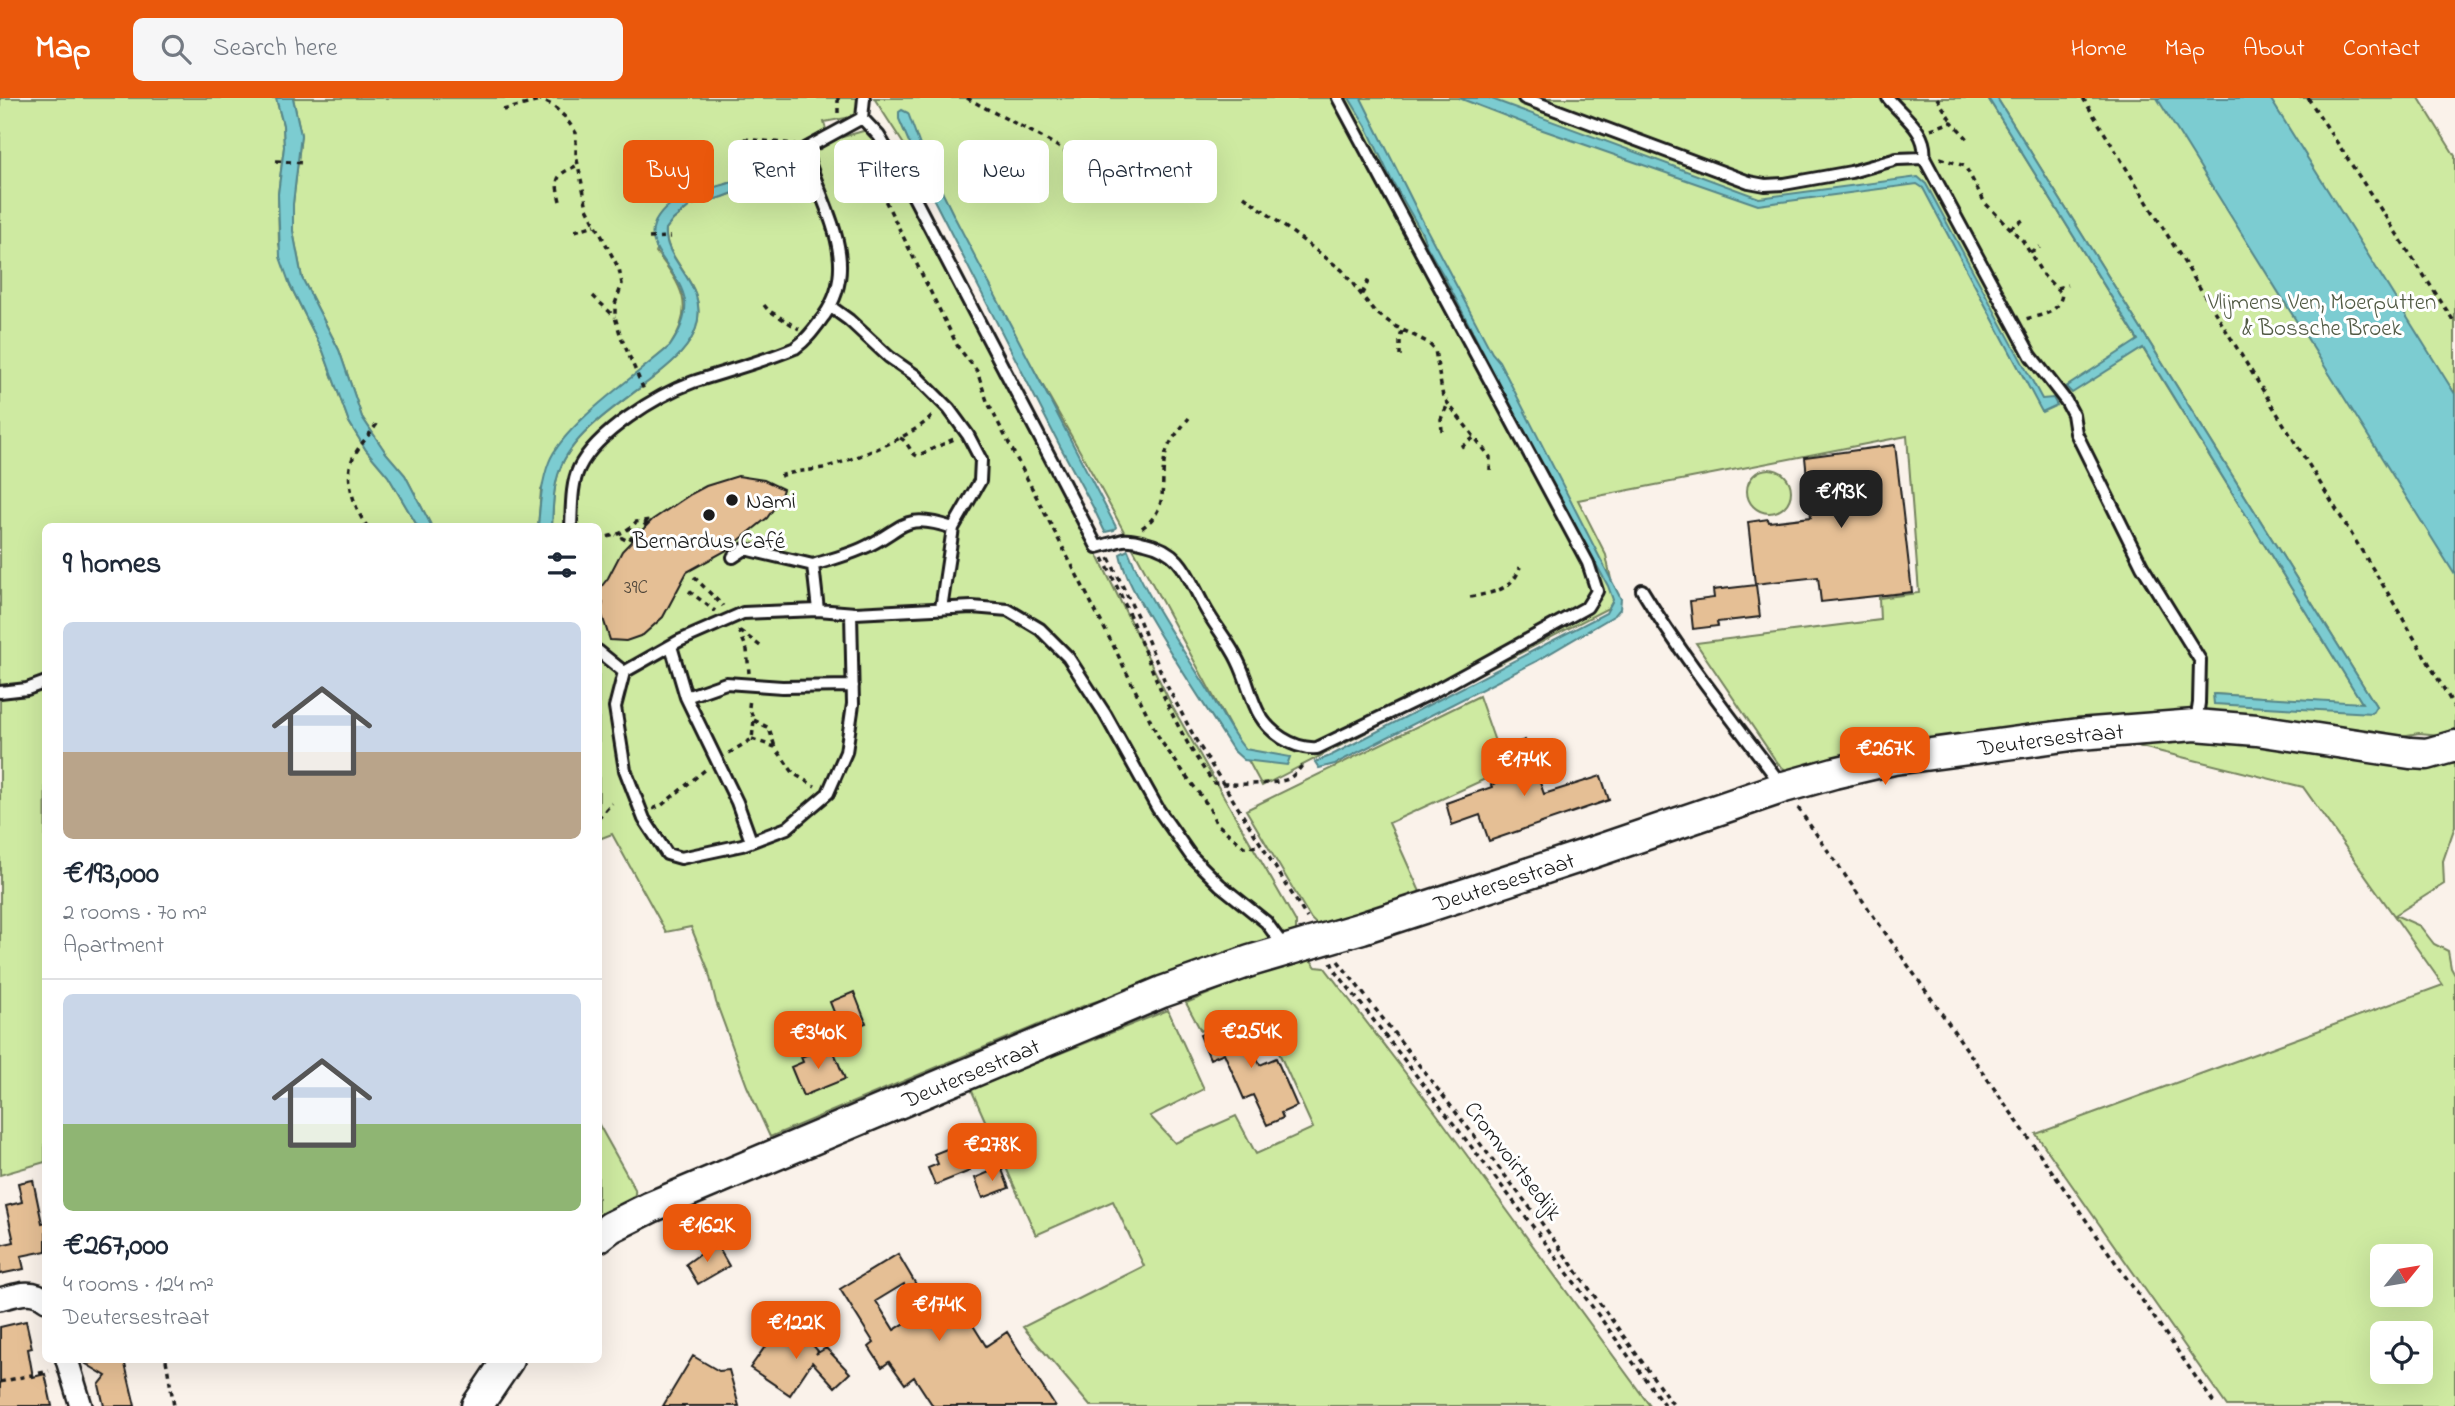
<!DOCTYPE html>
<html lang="en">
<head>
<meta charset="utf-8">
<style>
	:root { --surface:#fff; --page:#f6f6f7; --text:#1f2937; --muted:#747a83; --line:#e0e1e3; --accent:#ea580c }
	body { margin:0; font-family:"Indie Flower",sans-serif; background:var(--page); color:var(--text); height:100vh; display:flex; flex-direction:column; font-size:26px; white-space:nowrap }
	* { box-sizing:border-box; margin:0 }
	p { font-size:23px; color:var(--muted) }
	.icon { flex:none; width:38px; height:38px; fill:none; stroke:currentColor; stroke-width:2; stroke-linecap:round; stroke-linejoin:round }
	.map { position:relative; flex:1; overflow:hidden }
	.sheet { position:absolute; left:42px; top:425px; width:560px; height:840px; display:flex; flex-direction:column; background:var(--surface); border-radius:10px; box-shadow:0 7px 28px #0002 }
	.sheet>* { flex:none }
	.hud { position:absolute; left:623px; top:42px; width:665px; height:63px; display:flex; gap:14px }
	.needle { width:46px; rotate:60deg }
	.buttons { position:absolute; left:2370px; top:1146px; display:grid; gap:14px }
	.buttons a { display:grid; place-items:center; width:63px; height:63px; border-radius:10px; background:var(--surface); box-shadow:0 7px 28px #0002; font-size:35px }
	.price { position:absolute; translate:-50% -60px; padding:0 16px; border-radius:14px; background:var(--accent); color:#fff; font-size:23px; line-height:46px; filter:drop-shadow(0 2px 4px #0008) }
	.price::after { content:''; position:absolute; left:50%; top:42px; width:21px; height:16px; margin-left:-10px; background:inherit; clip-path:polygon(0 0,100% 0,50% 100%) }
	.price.active { background:#222; color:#fff }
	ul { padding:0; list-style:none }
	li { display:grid; align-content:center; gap:14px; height:371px; padding:0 21px }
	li+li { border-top:2px solid var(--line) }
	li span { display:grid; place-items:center; height:217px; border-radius:10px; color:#555 }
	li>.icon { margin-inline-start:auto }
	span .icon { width:126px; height:126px; fill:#fffc; stroke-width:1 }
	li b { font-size:30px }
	h2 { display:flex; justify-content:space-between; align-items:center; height:84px; padding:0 21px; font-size:30px }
	.chip { padding:0 24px; border-radius:10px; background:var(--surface); box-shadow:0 7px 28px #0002; font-size:24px; line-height:63px }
	.chip.active { background:var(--accent); color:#fff }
	header { display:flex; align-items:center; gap:42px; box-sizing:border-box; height:98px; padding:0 35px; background:var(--accent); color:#fff }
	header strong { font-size:33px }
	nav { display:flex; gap:38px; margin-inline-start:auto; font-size:24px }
	.search { width:490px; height:63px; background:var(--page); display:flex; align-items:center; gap:18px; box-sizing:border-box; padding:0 24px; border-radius:10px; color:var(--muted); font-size:26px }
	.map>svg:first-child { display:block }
	.green { fill:#ceeaa1; stroke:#75835e; stroke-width:2; fill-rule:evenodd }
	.water { fill:#7bccd1; stroke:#558689; stroke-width:2 }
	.building { fill:#e5bf95; stroke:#1c1c1c; stroke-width:2; fill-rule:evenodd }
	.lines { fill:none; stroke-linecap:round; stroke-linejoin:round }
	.lane-casing { stroke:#1c1c1c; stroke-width:16 }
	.street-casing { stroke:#1c1c1c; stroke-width:26 }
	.secondary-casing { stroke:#1c1c1c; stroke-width:35 }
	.path { stroke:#1c1c1c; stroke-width:3.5; stroke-dasharray:5 5; stroke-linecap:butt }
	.lane { stroke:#fff; stroke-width:10 }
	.street { stroke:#fff; stroke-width:21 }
	.secondary { stroke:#fff; stroke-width:30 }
	.poi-dot { fill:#1c1c1c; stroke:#fff; stroke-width:2.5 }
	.labels { text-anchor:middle; stroke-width:6; stroke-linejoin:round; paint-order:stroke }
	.number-label { font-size:19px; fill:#4e453a }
	.park-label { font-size:23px; fill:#515a44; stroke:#fff }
	.poi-label { font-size:23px; fill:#1c1c1c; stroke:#fff; text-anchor:start }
	.street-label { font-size:23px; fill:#1c1c1c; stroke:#fff }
</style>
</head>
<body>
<header>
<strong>Map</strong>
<div class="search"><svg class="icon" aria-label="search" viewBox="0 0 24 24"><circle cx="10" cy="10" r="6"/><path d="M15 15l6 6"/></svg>Search here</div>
<nav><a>Home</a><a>Map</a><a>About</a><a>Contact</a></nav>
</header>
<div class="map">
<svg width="2455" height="1308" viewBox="0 0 2455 1308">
	<rect width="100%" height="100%" fill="#faf2ea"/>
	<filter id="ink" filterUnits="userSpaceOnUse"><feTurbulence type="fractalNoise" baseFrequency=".0143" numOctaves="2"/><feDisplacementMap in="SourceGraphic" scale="14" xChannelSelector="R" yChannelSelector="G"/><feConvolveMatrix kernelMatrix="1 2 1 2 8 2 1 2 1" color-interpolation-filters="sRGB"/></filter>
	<g filter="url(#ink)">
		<path class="green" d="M0 0H276L283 27 284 49 278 96 279 146 290 187 323 253 349 324 366 352 388 378 418 429H46L45 1064 0 1077Z
			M293 0H860L862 17 824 24 829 43 870 31 914 108 1072 405 1173 610 1296 824V834L1288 841 1088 906 770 1039 747 988 716 904 708 871 691 829 666 834 612 736 599 741 598 429H552C553 409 553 389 560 371 574 332 628 301 659 275 674 263 690 249 696 230 710 185 663 164 666 131L673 122 691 107 723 99 757 86 775 74 758 72 736 83 714 90 697 93 678 100 656 154C682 188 696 209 670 248L580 323 541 392 538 429H432L405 377 386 355 362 319 339 252 302 180 293 133V106L301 37Z
			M874 0H1988L2363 606 2214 596 2376 608 1997 0H2419L2455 58V662L2441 637 2419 635 2401 638 2198 615 1849 658 1787 673 1778 666 1696 545 1880 522 1879 500 1919 495 1907 338 1578 402 1606 457 1616 506 1262 688 1096 382 930 87Z
			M1747 393a22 22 0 1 1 44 0a22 22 0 1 1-44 0Z
			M1479 598 1505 672 1389 725 1421 796 1326 827 1318 828 1311 821 1246 712Z
			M2220 637 2427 665 2455 666V728L2443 763 2444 786 2395 817 2420 828 2434 846 2448 853 2451 870 2455 877V1308H2227L2036 1036 2443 887 2303 689 2117 643ZM2382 1158H2420V1197H2382ZM2382 1236H2420V1274H2382Z
			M1306 856 1316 869 1325 870 1436 1015 1650 1308H1090L1023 1229 1144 1168 1113 1103 1036 1137 971 991 1168 912 1204 991 1150 1018 1175 1045 1236 1018 1256 1056 1313 1030 1270 935 1255 940 1243 915 1201 933 1186 905Z
			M598 1025 635 1091C638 1108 611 1117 598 1124Z"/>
		<path class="water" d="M276 0H293L301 37 293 106V133L302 180 339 252 362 319 386 355 405 377 432 429H418L388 378 366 352 349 324 323 253 290 187 280 159 278 96 284 49 283 27Z
			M1349 0H1361L1427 132 1492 255 1499 263 1621 501 1620 511 1615 517 1535 564 1335 666 1319 670 1315 664 1330 658 1606 515 1613 502 1608 488 1526 338 1445 180 1427 149 1422 135 1391 81 1366 28Z
			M1459 0H1489L1759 100 1918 79 1926 86 2042 301 2053 300 2057 307 2042 314 1923 90 1917 86 1758 107 1537 30Z
			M1988 0H1997L2376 608 2372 615 2214 606 2213 596 2362 605 2143 250 2072 295 2066 289 2138 242Z
			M2157 0H2270L2455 296V477Z
			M902 12 908 15 922 53 955 120 1116 429 1114 432 1105 434 1093 409 1060 348 933 100 899 21V14Z
			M772 68 775 75 757 86 723 99 691 107 673 122 666 131C662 164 710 185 696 230 690 249 674 263 659 275 628 301 574 332 560 371 553 389 553 409 552 429H538C540 407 541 385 549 364 564 326 637 277 670 248 679 235 687 220 685 203 679 164 621 141 676 102 692 91 714 91 732 84 746 80 758 72 772 68Z
			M1128 452C1147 500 1178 544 1205 587 1219 609 1228 631 1245 651L1290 659 1287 667 1244 662 1233 652C1206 609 1178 568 1152 524 1140 504 1125 480 1120 456Z"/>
		<path class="building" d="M1895 347 1912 494 1821 504 1818 479 1755 486 1748 424 1768 421 1769 424 1811 419 1805 359Z
			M738 378 764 382 783 391 779 403 767 420 727 452 687 474 663 519 643 537 626 543 610 542 601 514 603 504 598 501V493L608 480 622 453 652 422 691 396 706 388Z
			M1756 487 1760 519 1717 524 1718 528 1693 531 1690 503 1714 500 1713 492Z
			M1525 642 1544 696 1601 678 1609 702 1489 743 1480 717 1452 727 1446 705 1492 689 1491 687 1512 678 1502 650Z
			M854 894 866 925 842 934 830 904Z
			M1240 920 1260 967 1276 960 1297 1008 1281 1015 1283 1020 1267 1027 1253 997 1244 1001 1224 955 1210 961 1200 937Z
			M831 947 845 981 803 998 791 969 803 964 801 959Z
			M959 1046 970 1073 935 1087 928 1070 938 1066 934 1056Z
			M1001 1069 1009 1090 983 1100 975 1080Z
			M33 1082 42 1125 46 1124V1153L21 1158 24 1171 0 1176V1147L14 1144 6 1108 22 1104 18 1085Z
			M717 1147 729 1168 698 1186 686 1166 711 1148 712 1150Z
			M898 1156 924 1200 942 1189 957 1206 963 1201 972 1218 969 1221 986 1248 1007 1234 1055 1308H933L914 1279 905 1286 889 1264 882 1269 869 1249 874 1245 840 1191ZM904 1186 916 1218 894 1232 876 1203Z
			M26 1223 32 1250 28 1251 33 1279 45 1276 52 1308H0V1229Z
			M794 1225 818 1253 816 1256 826 1250 850 1275 835 1289 812 1264 790 1297 750 1270 769 1243 772 1244Z
			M693 1258 719 1273 729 1272 739 1308H663Z
			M105 1262H124L135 1308H104L99 1287 106 1278 86 1266Z"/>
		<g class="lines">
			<g class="lane-casing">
				<path id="lane" d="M1524 0 1749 84 1765 87 1784 86 1851 74 1897 61 1924 60C1928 33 1903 19 1888 0
					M862 20 879 38 906 84 1097 449C1106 447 1115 444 1123 442 1130 441 1138 443 1145 445 1182 453 1188 479 1204 508 1214 527 1229 544 1238 563 1253 593 1251 620 1282 640 1293 647 1304 651 1317 650L1431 595 1587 509 1597 493 1588 465 1338 0
					M1924 60 2031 258 2066 303 2073 316 2076 335 2142 468 2200 562 2199 605 2196 624
					M831 209 849 222 889 259 915 277 949 311 968 337 981 362 980 383 953 430 941 511
					M571 429C572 410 571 387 579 370 596 335 657 297 693 284 727 273 762 264 795 250 807 242 815 230 824 218 861 166 825 114 808 61L807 50 862 20 864 0
					M733 459 745 451 813 467
					M1642 492C1683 560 1733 622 1781 686
					M818 512 813 467C829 462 845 458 861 451 904 433 900 412 953 430
					M851 515 853 606 846 654 828 695 787 730 742 747 681 760 667 756 644 721 625 672 615 609 624 574 679 543 743 515 818 512 855 515 972 509 1008 512 1040 531 1068 559 1105 616 1158 711 1191 758 1220 787 1266 824 1285 850
					M671 548 686 599 726 585 782 589 853 588
					M598 553 624 574
					M0 594 27 591 46 584
					M686 599 737 704 751 743"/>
			</g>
			<g class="street-casing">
				<path id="street" d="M0 1201C16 1197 32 1190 46 1202
					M67 1262 81 1308"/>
			</g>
			<g class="secondary-casing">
				<g id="secondary">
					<path id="s1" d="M598 1139 611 1129 651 1109 1162 894 1250 863 1362 830 1582 758 1784 689 1834 675 1894 661 2079 636 2195 627 2257 632 2410 655 2427 656 2455 648"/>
					<path d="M477 1308 508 1262"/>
				</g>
			</g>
			<path class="path" d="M537 0 552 7 565 19 576 35V57L587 110 619 171 622 186 615 206V219L621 239 644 292
				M838 0V19
				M967 0C1009 24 1059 43 1095 76
				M1937 0 1952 24
				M2083 0 2389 497 2455 610
				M2308 0 2455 225
				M503 12 540 3
				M1931 31 1952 24 1967 40
				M744 41 795 46
				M847 45 872 76 958 249 977 273 987 303 1114 549 1160 642 1209 709 1216 725 1244 749 1261 748
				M1940 60 1965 68 1985 105 2023 143 2043 177 2062 196C2059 216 2041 217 2025 221
				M276 63 305 65
				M753 66 764 93
				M1244 98 1342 172 1375 214 1395 228 1427 244 1435 252 1443 299 1490 359V372
				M560 103C554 79 556 77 578 67
				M2010 130 2023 122
				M575 133 595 127
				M649 140 671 139
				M2030 154 2040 149
				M2057 190 2067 187
				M1362 196 1370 179
				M593 198 615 219
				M764 207 768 212 799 231
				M1400 258V241L1402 232
				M1442 333 1441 321 1448 306
				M900 340C909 344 909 354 917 358L954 341
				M1461 349 1475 339
				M780 378C794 373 808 373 823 370 853 362 916 338 935 315
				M368 429C356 416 344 380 352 362 357 350 369 337 377 326
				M1142 430C1173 408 1157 382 1167 352 1171 341 1182 329 1189 320
				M598 441C615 437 625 436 636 424L650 422 628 443 616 437
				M1103 460C1142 535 1162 617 1214 685 1229 687 1275 687 1288 681 1295 677 1300 671 1304 664
				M1109 460 1140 524 1166 586 1197 644 1307 820
				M694 479 723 508
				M689 493 715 513
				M1470 499C1492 495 1513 492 1520 469
				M598 507 601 503
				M739 532 747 552 749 575
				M740 533 763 550
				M754 622 769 630 775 649
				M752 641 775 649 794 676 815 688
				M729 655 752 641 754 622 749 609 750 600
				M1798 710 2216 1308
				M653 711 662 707 705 672
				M598 720 612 705
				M1338 863 1538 1120 1674 1308
				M1331 864 1334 871 1541 1139 1665 1308
				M166 1262 174 1308
				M0 1284 49 1273"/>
			<use href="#lane" class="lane"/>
			<use href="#street" class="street"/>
			<use href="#secondary" class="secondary"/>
		</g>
	</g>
	<g class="poi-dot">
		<circle cx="732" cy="402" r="7"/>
		<circle cx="709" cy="417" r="7"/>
	</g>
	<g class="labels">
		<g class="number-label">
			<text x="636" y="495">39C</text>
		</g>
		<g class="park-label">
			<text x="2322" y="211">Vlijmens Ven, Moerputten<tspan x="2322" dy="26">&amp; Bossche Broek</tspan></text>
		</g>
		<g class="poi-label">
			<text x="746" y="410">Nami</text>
			<text x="709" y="450" text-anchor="middle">Bernardus Café</text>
		</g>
		<g class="street-label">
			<text dy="8" stroke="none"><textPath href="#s1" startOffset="1542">Deutersestraat</textPath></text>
			<text dy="8" stroke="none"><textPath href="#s1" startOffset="975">Deutersestraat</textPath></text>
			<text dy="8" stroke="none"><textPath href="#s1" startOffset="408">Deutersestraat</textPath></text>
			<text transform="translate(1514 1062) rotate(52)" y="8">Cromvoirtsedijk</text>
		</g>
	</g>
</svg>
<div class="buttons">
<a><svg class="needle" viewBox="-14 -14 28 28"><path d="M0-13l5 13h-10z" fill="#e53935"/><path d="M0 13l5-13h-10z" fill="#747a83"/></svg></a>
<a><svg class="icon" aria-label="locate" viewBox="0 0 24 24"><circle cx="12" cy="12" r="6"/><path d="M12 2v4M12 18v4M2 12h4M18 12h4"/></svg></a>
</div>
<b class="price active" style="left:1841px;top:432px">€193K</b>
<b class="price" style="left:1885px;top:689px">€267K</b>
<b class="price" style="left:1524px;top:700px">€174K</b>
<b class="price" style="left:1251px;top:972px">€254K</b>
<b class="price" style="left:818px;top:973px">€340K</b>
<b class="price" style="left:992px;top:1085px">€278K</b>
<b class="price" style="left:707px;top:1166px">€162K</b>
<b class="price" style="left:939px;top:1245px">€174K</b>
<b class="price" style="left:796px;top:1263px">€122K</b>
<div class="hud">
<a class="chip active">Buy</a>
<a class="chip">Rent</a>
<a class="chip">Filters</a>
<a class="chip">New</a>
<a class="chip">Apartment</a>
</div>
<section class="sheet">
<h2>9 homes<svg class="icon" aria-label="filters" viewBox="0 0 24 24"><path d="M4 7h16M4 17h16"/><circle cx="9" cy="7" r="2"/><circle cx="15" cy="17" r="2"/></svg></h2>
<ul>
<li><span style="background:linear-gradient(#c9d6e8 60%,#b9a48a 0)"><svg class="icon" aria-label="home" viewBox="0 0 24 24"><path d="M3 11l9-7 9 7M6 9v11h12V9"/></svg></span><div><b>€193,000</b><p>2 rooms · 70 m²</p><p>Apartment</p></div></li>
<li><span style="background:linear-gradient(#c9d6e8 60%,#8fb573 0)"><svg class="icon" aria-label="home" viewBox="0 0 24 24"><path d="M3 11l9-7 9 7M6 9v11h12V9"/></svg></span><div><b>€267,000</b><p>4 rooms · 124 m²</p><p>Deutersestraat</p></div></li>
</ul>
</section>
</div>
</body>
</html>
